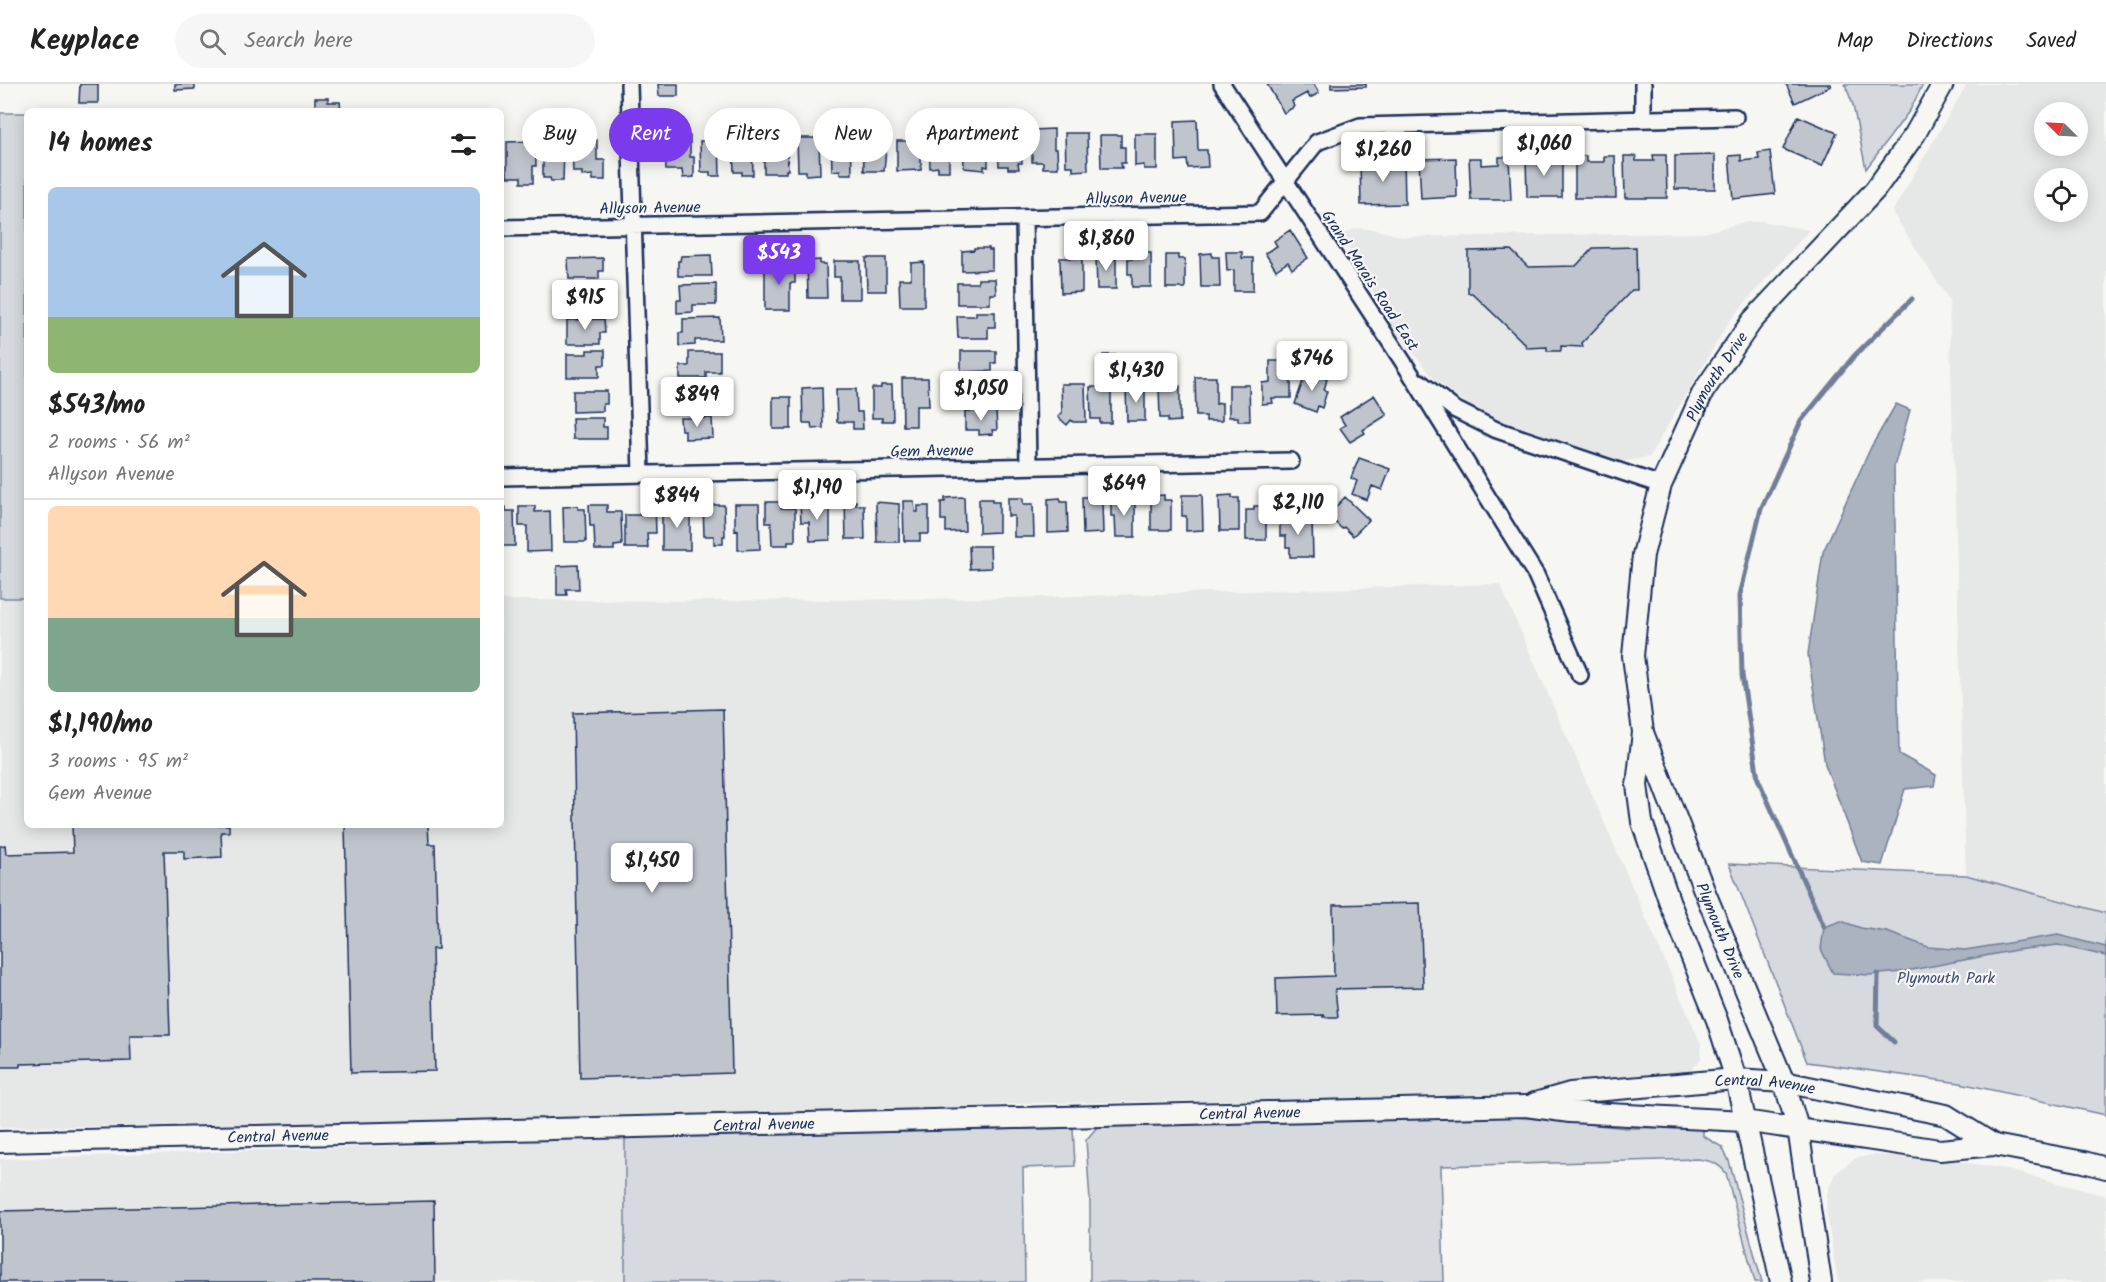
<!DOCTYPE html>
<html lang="en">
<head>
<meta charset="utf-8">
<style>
	:root { --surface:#fff; --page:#f6f6f6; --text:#222; --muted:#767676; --line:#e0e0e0; --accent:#7c3aed }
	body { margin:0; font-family:Kalam,sans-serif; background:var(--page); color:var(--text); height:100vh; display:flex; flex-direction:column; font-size:22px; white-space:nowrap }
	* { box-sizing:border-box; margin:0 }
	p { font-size:20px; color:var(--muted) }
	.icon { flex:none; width:33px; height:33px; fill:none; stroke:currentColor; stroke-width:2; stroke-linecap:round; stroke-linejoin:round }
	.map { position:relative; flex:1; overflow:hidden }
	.details { position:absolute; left:24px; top:24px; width:480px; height:720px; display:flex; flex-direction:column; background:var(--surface); border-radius:9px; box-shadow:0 3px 15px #0003 }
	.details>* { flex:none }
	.top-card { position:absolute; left:522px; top:24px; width:570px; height:54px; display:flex; gap:12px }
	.needle { width:39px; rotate:294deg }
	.controls { position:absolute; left:2034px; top:18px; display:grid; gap:12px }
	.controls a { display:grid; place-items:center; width:54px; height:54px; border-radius:50%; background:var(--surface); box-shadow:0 3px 15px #0003; font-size:30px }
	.price { position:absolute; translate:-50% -51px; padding:0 14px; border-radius:6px; background:#fff; color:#222; font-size:20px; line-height:39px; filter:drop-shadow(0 2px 3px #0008) }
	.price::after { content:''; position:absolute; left:50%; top:36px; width:18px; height:14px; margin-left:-9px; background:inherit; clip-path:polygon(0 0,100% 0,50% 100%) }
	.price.selected { background:var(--accent); color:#fff }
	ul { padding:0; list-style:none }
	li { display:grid; align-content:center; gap:12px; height:318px; padding:0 24px }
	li+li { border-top:2px solid var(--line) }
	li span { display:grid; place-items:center; height:186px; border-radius:9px; color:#555 }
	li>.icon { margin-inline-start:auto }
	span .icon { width:108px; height:108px; fill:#fffc; stroke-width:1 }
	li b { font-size:26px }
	h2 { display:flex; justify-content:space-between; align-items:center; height:72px; padding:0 24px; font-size:26px }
	.chip { padding:0 21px; border-radius:27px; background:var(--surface); box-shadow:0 3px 15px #0003; font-size:21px; line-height:54px }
	.chip.selected { background:var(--accent); color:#fff }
	header { display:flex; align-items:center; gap:36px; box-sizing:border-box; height:84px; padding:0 30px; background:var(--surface); border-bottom:2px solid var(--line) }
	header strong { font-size:28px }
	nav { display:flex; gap:33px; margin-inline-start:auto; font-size:21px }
	.search { width:420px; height:54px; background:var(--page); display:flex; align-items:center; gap:15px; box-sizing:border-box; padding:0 21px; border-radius:33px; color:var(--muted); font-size:22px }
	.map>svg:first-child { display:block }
	.built { fill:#e6e7e7; fill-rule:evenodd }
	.green { fill:#d6d9dd; stroke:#78849e; stroke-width:1.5 }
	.water { fill:#abb2c0; stroke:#717e99; stroke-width:1.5 }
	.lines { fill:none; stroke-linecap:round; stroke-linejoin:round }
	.stream { stroke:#717e99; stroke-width:5 }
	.building { fill:#c0c4cd; stroke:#1b2f5e; stroke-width:1.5 }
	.minor-casing { stroke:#1b2f5e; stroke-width:20 }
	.tertiary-casing { stroke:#1b2f5e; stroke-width:24 }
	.minor { stroke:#f6f6f2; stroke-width:15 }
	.tertiary { stroke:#f6f6f2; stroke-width:20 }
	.labels { text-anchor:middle; stroke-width:4.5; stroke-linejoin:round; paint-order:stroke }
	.street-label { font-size:16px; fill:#1b2f5e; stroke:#f6f6f2 }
	.park-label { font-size:16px; fill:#405177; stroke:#f6f6f2 }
</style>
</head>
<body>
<header>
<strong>Keyplace</strong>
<div class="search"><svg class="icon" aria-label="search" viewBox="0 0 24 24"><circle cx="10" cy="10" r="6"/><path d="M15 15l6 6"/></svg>Search here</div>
<nav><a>Map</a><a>Directions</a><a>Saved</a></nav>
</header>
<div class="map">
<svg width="2106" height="1198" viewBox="0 0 2106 1198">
	<rect width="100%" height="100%" fill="#f6f6f2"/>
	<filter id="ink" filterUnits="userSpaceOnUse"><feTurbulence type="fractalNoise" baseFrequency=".0167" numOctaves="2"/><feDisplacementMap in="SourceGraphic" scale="12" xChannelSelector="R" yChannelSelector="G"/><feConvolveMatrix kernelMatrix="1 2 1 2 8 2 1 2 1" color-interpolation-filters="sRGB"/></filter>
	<g filter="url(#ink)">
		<path class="built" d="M1967 0H2106V829L1966 791 1949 216 1892 128ZM2044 28H2078V62H2044ZM2044 94H2078V128H2044Z
			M1761 137 1809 146 1730 236 1649 373 1620 378 1508 341 1462 317 1435 296 1393 244 1341 151 1357 144 1373 145 1404 153 1704 149 1740 139Z
			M1500 500 1701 960V975L1690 987 1520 1013 1029 1019 899 1027 347 1040 0 1043V514H27V741H501V516L722 517 1011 514Z
			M625 1054V1198H0V1075Z
			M1874 1071 1921 1072 2000 1084 2106 1112V1198H1838L1826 1127 1827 1109 1835 1090 1855 1074Z"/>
		<path class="green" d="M1845 0H1923L1910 26 1866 85 1853 21Z
			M0 29H27V514H0Z
			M1729 780 1966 791 2106 829V1031L1960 999 1807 978Z
			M1516 1033 1627 1044 1703 1043V1052L1722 1063 1729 1077 1762 1198H1755L1726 1089C1718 1079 1711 1077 1698 1075L1441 1082 1444 1198H1090V1118L1086 1056 1098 1042Z
			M1073 1044 1075 1082 1023 1084 1025 1198H625V1054Z"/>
		<path class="water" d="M1896 320 1910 326 1894 383 1899 670 1936 691 1934 702 1905 705 1882 781 1862 778 1825 680 1808 570 1823 468 1871 363Z
			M1841 837 1861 844 1887 848 1928 863 1965 866 2058 851 2106 863V872L2058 861 2016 866 1901 888 1870 891 1833 889 1821 865 1824 843Z"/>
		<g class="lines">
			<path class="stream" d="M1824 843 1758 695 1742 591 1740 511 1761 425 1801 337 1854 272 1912 215
				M1878 890 1877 942 1894 958"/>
		</g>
		<path class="building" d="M80 0H98V19H79Z
			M175 0H195V5L175 6Z
			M658 0H678V12H659Z
			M1267 0H1314L1319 9 1310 14 1307 9 1292 17 1294 23 1284 29Z
			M1331 0H1366V3L1331 4Z
			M1786 0H1830L1831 2 1795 19Z
			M315 14H328V18H340L341 27H315Z
			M1798 32 1837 49 1822 82 1783 65Z
			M1197 36 1198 66H1207L1208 83 1188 84 1187 76 1176 77 1175 37Z
			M1054 45V65H1057L1058 84H1043V78H1032V46Z
			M1065 49H1087L1088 86 1073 87V82H1066Z
			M949 50V87H938V83L930 84 929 51Z
			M998 50H1018V63H1021L1022 79H1018L1019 85H1008V82H999Z
			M1135 50H1157V85H1144V81L1135 82Z
			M831 51H851L852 90H840V86L832 87Z
			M984 51V67H988V83L984 82V86L964 84 963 52Z
			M1100 51H1121V63H1125V79H1121L1122 84H1101Z
			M690 52V73H694V93L683 94 682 86H666L665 53Z
			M883 53 884 64H886L884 87H864L863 54Z
			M733 54H752L753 91H742V88H734Z
			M797 54H819L820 90 806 91V87H798Z
			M764 55H786L788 86H786V89H764Z
			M576 56H597V76H605V96H593V91L582 92V88H573L572 58H576Z
			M719 56 720 92H710V88H701L700 57Z
			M535 57 536 82H533V99H521V93H507V58Z
			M897 57H921V86L897 87Z
			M543 64H564L563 97H551L550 94H543Z
			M1770 67 1775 110 1733 115 1729 72 1741 71V77L1759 75 1758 69Z
			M1653 71H1666L1667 114H1625L1624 72H1636V77H1654Z
			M1715 71V105H1675V72Z
			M1575 72H1586V78H1604V72H1615L1616 114H1575Z
			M1499 73H1509L1511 116H1471L1469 74H1481V81L1499 80Z
			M1389 74H1404L1405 120 1361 121 1360 76 1373 75V82L1390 81Z
			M1456 74 1457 113 1421 115 1419 75Z
			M1526 74H1562V113H1527Z
			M1290 146 1308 174 1292 185 1288 178 1276 186 1265 169 1277 162 1274 157Z
			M1636 163 1637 206H1632L1582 259 1583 263 1561 262V267H1547V263L1526 264 1525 260 1472 209H1468V167L1511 166 1528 183 1576 182 1593 164Z
			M974 164H989V166H992V186L962 187V167L974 166Z
			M1226 168H1242V174H1253V207H1234V186L1227 187Z
			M1132 169H1151V203H1132V190H1128V175H1132Z
			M1212 169V173H1219L1220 203H1201L1200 170Z
			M1109 170V174H1116V205H1097L1096 171Z
			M711 171 712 192H678V177H680L681 172Z
			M1166 171H1178V175H1185V204H1166Z
			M603 174V187H599V195H569L568 175Z
			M866 174H886V207H867Z
			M1060 174H1082V208L1061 209Z
			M820 176V180H826L827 214H808L807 177Z
			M834 177H860V215H840V193H834Z
			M781 178H795V199H790V226H765V184H781Z
			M924 178V222H900L899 195H911V179Z
			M978 195H995L996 210H990V220H957V199H978Z
			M603 200V211L601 212 602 218H595L596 227H563V206L585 205V201Z
			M716 200V221H693V228L677 229V216H681L680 201Z
			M976 228H995V243H988V254H958L957 232H976Z
			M720 234 721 256H695V261L679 262V249H683V235Z
			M604 235 605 249H600V260H567V236Z
			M587 266H605V281H599V293H567V270H587Z
			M961 267H996V279H992V287L961 288Z
			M689 268H720V288H706V294H680V282H689Z
			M1103 271H1120V294H1103Z
			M1270 277H1291V314H1272L1273 319 1262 320V299L1270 298Z
			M1306 288 1327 295 1324 306 1327 307 1322 324 1318 322 1316 328 1295 320Z
			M1195 293H1216V320L1222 319V337H1206V332H1196Z
			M902 294H928L929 322H916V342H903Z
			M996 299 997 311 993 312V320L964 321 963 300Z
			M1061 300H1085L1086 338H1073L1071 336 1067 341 1058 333 1062 329Z
			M881 301H892L893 337H882V334H872V304H881Z
			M1229 301H1249L1250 337H1238V333H1229Z
			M680 302H721V324L680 325Z
			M1159 302H1180V337L1168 338V334H1160Z
			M822 303 823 344 812 345 811 339H803L802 304Z
			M1090 303H1111V339H1100V335H1091Z
			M1145 303V337H1127L1126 304Z
			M836 305H856L857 328H862L863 345H853V338H837Z
			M573 307H607V320H603V327L573 328Z
			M1374 311 1387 331 1363 346 1365 349 1350 358 1340 344 1345 341 1340 333Z
			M773 313H791V345H773Z
			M965 327H996L997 346H992L993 350 979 351V346H965Z
			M572 334H603V343H607V355H573Z
			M680 334H712L713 354 685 355V346H681Z
			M1359 374 1390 385 1382 406 1372 402 1367 416 1352 410 1357 397 1351 394Z
			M1164 411V416H1171V446H1151V412Z
			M1182 411H1202L1203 446 1186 447V432H1182Z
			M1232 411V414H1239V447H1220L1219 412Z
			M964 413 965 447 946 448V436H941V418H945V414Z
			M1082 413H1095V417H1102L1103 449 1083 450Z
			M1127 413V420H1135V453H1116L1115 432H1111V414Z
			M1345 413 1369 436 1353 452 1344 443 1342 445 1331 434 1333 432 1330 429Z
			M1008 414H1023V420H1033L1034 453H1014V432H1008Z
			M1060 414 1061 418H1067L1068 448 1048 449V415Z
			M979 415H992V418H999V448L979 449Z
			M845 417H856V421H864L865 455H846Z
			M903 417H914L915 428H918V422H929V450H920V457H904Z
			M766 418H780L781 424H795V457H788V461H772L771 439H766Z
			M800 418H812V421H823V424H830V456L810 457 809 438H801Z
			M876 418 899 420V458H877Z
			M655 420 656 449H647L648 464H625V431H640V421Z
			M735 420H759L760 465 738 466V446L735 447Z
			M589 421H607V428H621L622 461 614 462V466H595L594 442H590Z
			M675 421H690V466H662V429L675 428Z
			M703 421H724L725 452H723V460H714V452H704Z
			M519 422H535V428L550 427 551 467 527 468V442H519Z
			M578 422V425H585L586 458H564L563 423Z
			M1254 422H1266V456H1246V426H1254Z
			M501 423H506V427H514L515 462H501Z
			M1301 433V438L1312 437 1313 473H1290V463H1286V452H1280V434Z
			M969 462H990L991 484 970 485Z
			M578 481 579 505H566L567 511H557V482Z
			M723 625 732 989 580 994 573 629Z
			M72 741H229V748H221L222 773 184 775V767H164L170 951H130L131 977 20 980V983H0V762L5 761 6 770 73 768Z
			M345 741H428L429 760H435L438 865H432L435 987 351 989Z
			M1420 819 1423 903 1335 905 1338 933H1323L1324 931 1277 932 1276 894 1334 892 1333 821Z
			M434 1117 435 1198H0V1127Z"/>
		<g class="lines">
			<g class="minor-casing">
				<path id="minor" d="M629 0 641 390
					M1222 0 1411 290 1536 491 1580 591
					M1643 0V35
					M1024 134 1028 382
					M501 144 1260 129 1317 58 1360 42 1735 33
					M1420 298 1454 325 1494 345 1661 401
					M501 393 1291 377"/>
			</g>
			<g class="tertiary-casing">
				<g id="tertiary">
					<path id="s1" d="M1644 651 1704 806 1784 998 1798 1044 1821 1198"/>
					<path id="s2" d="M1535 1019 1570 1009 1736 995 1784 998 1946 1031 1994 1061"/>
					<path id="s3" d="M0 1058 1526 1022 1570 1028 1744 1037 1940 1066 1994 1061 2084 1078 2106 1084"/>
					<path id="s4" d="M1781 1198 1736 995 1717 936 1670 819 1642 738 1637 701 1643 648 1633 572 1643 471 1661 401 1703 308 1752 237 1875 106 1915 50 1943 0"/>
				</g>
			</g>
			<use href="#minor" class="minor"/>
			<use href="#tertiary" class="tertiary"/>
		</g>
	</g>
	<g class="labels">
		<g class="street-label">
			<text transform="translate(1136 113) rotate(-1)" y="6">Allyson Avenue</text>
			<text transform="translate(650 123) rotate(-1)" y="6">Allyson Avenue</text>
			<text transform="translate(1371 196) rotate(57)" y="6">Grand Marais Road East</text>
			<text dy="6" stroke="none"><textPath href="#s4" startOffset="945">Plymouth Drive</textPath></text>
			<text transform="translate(932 366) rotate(-1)" y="6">Gem Avenue</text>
			<text dy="6" stroke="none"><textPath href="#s1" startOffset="210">Plymouth Drive</textPath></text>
			<text dy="6" stroke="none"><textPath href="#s2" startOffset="232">Central Avenue</textPath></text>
			<text dy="6" stroke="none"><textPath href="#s3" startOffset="1250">Central Avenue</textPath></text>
			<text dy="6" stroke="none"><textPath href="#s3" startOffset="764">Central Avenue</textPath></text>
			<text dy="6" stroke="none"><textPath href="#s3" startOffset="278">Central Avenue</textPath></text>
		</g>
		<g class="park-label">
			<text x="1946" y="899">Plymouth Park</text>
		</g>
	</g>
</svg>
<div class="controls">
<a><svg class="needle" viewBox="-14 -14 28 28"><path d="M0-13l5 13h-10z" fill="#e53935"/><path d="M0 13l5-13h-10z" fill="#767676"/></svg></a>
<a><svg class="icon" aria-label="locate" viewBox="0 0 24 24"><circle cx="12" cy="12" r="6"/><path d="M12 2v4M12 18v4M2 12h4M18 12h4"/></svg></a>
</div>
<b class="price" style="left:1544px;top:93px">$1,060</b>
<b class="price" style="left:1383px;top:99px">$1,260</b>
<b class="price" style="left:1106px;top:188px">$1,860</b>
<b class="price selected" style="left:779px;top:202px">$543</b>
<b class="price" style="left:585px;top:247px">$915</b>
<b class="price" style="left:1312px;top:308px">$746</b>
<b class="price" style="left:1136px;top:320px">$1,430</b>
<b class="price" style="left:981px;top:338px">$1,050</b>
<b class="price" style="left:697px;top:344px">$849</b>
<b class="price" style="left:1124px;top:433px">$649</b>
<b class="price" style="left:817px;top:437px">$1,190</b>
<b class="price" style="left:677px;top:445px">$844</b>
<b class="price" style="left:1298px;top:452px">$2,110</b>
<b class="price" style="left:652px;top:810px">$1,450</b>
<div class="top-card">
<a class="chip">Buy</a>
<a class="chip selected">Rent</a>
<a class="chip">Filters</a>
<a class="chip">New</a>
<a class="chip">Apartment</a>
</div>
<section class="details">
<h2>14 homes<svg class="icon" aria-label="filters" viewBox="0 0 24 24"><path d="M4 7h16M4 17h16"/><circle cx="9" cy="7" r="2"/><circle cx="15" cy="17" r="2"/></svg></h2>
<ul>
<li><span style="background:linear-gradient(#a9c7e8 70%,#8fb573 0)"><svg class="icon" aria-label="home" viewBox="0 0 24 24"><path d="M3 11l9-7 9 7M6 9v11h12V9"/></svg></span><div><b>$543/mo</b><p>2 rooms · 56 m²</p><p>Allyson Avenue</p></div></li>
<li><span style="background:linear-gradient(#ffd9b3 60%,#7fa58c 0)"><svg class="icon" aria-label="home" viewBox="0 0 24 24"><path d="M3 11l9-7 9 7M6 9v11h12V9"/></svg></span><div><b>$1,190/mo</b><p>3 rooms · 95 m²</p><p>Gem Avenue</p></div></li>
</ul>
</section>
</div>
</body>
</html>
